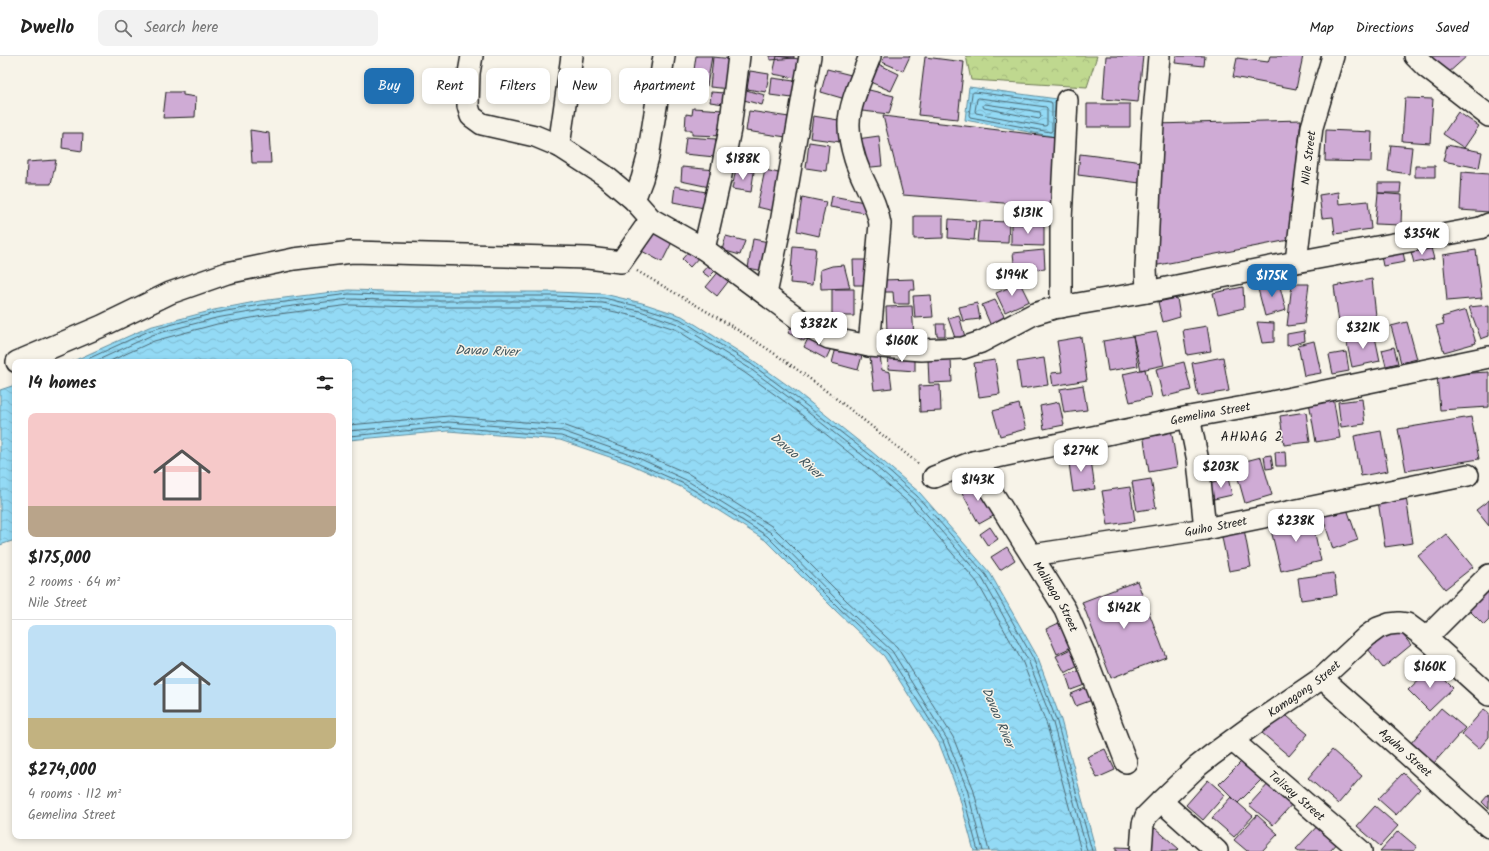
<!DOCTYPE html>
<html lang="en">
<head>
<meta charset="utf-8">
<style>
	:root { --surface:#fff; --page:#f2f2f2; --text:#222; --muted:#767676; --line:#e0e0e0; --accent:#1f6fb2 }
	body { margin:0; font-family:Kalam,sans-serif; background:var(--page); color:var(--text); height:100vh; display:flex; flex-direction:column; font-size:15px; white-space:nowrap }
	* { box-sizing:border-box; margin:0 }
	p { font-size:13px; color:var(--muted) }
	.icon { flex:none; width:22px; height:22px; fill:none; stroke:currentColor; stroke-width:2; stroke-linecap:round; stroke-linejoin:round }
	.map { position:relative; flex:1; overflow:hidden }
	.panel { position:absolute; left:12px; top:303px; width:340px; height:480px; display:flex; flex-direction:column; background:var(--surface); border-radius:8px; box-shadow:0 2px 6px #0003 }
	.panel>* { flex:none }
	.guide { position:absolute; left:364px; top:12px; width:380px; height:36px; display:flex; gap:8px }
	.price { position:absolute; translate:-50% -34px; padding:0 9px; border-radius:8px; background:#fff; color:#222; font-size:13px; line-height:26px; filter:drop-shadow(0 1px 2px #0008) }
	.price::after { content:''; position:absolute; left:50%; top:24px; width:12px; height:9px; margin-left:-6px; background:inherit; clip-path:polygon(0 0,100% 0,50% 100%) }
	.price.current { background:var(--accent); color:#fff }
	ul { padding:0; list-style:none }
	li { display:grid; align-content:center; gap:8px; height:212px; padding:0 16px }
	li+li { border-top:1px solid var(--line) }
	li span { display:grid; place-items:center; height:124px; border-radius:8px; color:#555 }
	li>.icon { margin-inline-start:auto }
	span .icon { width:72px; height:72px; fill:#fffc; stroke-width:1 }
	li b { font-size:17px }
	h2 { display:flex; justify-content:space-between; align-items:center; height:48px; padding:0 16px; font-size:17px }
	.pill { padding:0 14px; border-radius:8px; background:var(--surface); box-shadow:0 2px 6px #0003; font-size:14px; line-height:36px }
	.pill.current { background:var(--accent); color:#fff }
	header { display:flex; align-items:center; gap:24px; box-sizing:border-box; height:56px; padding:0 20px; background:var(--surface); border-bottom:1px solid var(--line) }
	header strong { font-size:19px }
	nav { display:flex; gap:22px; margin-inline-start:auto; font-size:14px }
	.search { width:280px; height:36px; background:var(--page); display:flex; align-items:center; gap:10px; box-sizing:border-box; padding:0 14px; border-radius:8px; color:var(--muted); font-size:15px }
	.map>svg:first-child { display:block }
	.forest { fill:url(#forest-crowns); stroke:#6e7a56 }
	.water { fill:url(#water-waves); stroke:#638e9e }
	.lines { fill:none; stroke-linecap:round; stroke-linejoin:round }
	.shore { stroke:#4c6873; stroke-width:1 }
	.building { fill:#cfabd5; stroke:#1c1c1c }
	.minor-casing { stroke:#1c1c1c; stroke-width:24 }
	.path { stroke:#1c1c1c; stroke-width:2.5; stroke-dasharray:1 3; stroke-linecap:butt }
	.minor { stroke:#f7f3e8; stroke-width:21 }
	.labels { text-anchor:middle; stroke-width:3; stroke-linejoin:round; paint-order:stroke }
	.street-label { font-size:12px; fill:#1c1c1c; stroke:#f7f3e8 }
	.water-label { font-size:13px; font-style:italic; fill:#40555d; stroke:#f7f3e8 }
	.neighbourhood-label { font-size:13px; letter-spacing:1px; fill:#1c1c1c; stroke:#f7f3e8 }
</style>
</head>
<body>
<header>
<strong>Dwello</strong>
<div class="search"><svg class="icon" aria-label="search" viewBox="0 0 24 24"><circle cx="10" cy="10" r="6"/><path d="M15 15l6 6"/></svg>Search here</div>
<nav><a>Map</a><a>Directions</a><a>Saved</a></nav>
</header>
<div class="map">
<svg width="1489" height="795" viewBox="0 0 1489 795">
	<defs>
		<pattern id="forest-crowns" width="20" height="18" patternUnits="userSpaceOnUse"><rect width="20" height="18" fill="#bfd88f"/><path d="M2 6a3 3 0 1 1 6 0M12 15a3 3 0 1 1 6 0" fill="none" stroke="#a4b97b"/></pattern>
		<pattern id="water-waves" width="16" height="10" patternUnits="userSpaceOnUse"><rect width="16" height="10" fill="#93daf5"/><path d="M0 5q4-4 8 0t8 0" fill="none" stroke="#7ebad1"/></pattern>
	</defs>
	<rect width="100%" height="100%" fill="#f7f3e8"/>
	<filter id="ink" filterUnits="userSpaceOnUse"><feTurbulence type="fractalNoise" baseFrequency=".025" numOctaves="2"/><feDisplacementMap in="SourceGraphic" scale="8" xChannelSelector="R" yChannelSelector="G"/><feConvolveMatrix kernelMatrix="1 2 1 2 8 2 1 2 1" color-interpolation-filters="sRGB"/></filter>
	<g filter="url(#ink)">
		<path class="forest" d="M966 0H1097L1087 31 971 24Z"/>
		<path class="water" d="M969 31 1057 43 1056 81 965 64Z
			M349 234 418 236H555L604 238 642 247 682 260 754 305 797 336 871 395 920 437 990 517 1037 600 1061 664 1096 795H974L958 736 939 687 884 600 836 555 765 484 683 432 630 408 560 384 448 375 349 384V306H71L149 271 214 254 260 245Z
			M15 329V484L0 489V334Z"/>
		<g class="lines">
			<path class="shore" d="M974 36 1051 46 1052 48V75L1050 76 970 61 969 59 972 38Z
				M979 42 1046 51 1047 52V69L1045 70 976 57 975 55 977 43Z
				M985 48 1040 56 1041 61 1039 63 984 52 983 50Z
				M81 306 151 274 215 257 261 249 349 238 418 240H555L604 242 641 251 680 263 751 308 794 340 869 398 917 440 986 519 1033 602 1057 666 1092 795
				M94 306 152 279 216 262 262 254 349 243 417 245H555L603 247 640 255 678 268 749 312 791 343 866 402 914 444 982 522 1028 604 1053 667 1087 795
				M108 306 154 285 217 268 263 260 350 249 417 251H555L602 253 638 261 675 273 745 317 788 348 862 407 910 448 977 526 1023 607 1047 669 1081 795
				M349 369 449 360 563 369 636 395 689 418 773 471 847 545 897 591 953 681 973 732 989 795
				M349 375 449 366 562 375 634 400 686 424 770 476 842 549 892 595 947 683 967 733 983 795
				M349 380 448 371 561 380 632 405 684 428 767 480 839 552 888 598 943 685 962 735 978 795"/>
		</g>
		<path class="building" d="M696 0H712L707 30 692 28Z
			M770 0H794V2L770 4Z
			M777 0 799 3 795 22 773 18Z
			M885 0H910L903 15 882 6Z
			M1106 0H1143L1138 46 1103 43Z
			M1176 0H1205L1204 10 1175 7Z
			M1270 0H1303L1296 33 1233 21 1237 2 1268 6Z
			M1428 0H1467L1446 19Z
			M713 1 733 3 730 33 710 31Z
			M925 1 964 6 958 63 918 59Z
			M876 7 899 18 891 35 868 25Z
			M827 13 851 19 845 43 821 36Z
			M750 15 769 18 766 36 747 33Z
			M772 22 794 25 792 42 770 39Z
			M865 33 894 40 889 58 862 55Z
			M746 34 765 39 762 49 744 44Z
			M166 36H183V39L196 41 195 61 163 62Z
			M711 36 725 37 724 48 710 46Z
			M1405 42 1433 43 1430 87 1402 85Z
			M1087 48H1130V71H1087Z
			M693 52 723 54 722 80 692 79V74H685L686 58 692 59Z
			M749 55 789 61 786 81 746 75Z
			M1458 56 1479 70 1464 92 1443 78Z
			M813 60 845 65 841 86 810 82Z
			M883 60 1056 81 1053 151 903 139Z
			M1301 64 1289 184 1148 211 1156 68Z
			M250 74 269 77 271 107H252Z
			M1326 74 1372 76 1371 106 1325 105Z
			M63 77H83L82 95 62 92Z
			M879 80 882 110 861 112 857 83Z
			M686 81 716 83 715 101 684 98Z
			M809 86 829 89 826 115 806 112Z
			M1391 89 1412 91 1409 118 1388 115Z
			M1447 89 1482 96 1479 112 1443 105Z
			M1080 98 1143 106 1140 127 1078 119Z
			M56 104 51 128H26L27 106Z
			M1415 110H1435V121H1415Z
			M682 111 716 114 714 132 681 125Z
			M736 113 754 116 751 136 732 133Z
			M765 114 783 118 774 155 757 151Z
			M1462 116 1489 118V156L1460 154Z
			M1378 127H1401L1400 137H1378Z
			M675 130 711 137 709 153 673 146Z
			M1338 136 1339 148 1368 145 1371 173 1335 178 1333 161 1322 162 1319 139Z
			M1378 137 1402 139 1401 169 1375 168Z
			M832 140 870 147 871 158 830 151Z
			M802 141 826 146 819 180 797 175Z
			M914 160H943V182L914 183Z
			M949 163 976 165 974 184 948 182Z
			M979 165 1009 166 1008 187 977 186Z
			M1011 168 1044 169V190L1011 189Z
			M654 169 675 180 662 206 640 194Z
			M726 180 745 185 740 199 722 194Z
			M753 183 774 187 769 216 748 212Z
			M793 190 816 192 812 229 790 227Z
			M692 192 701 199 690 211 682 203Z
			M1431 192 1434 203 1414 207 1411 196Z
			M1044 194 1045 213 1015 216 1013 197Z
			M1476 194 1482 242 1447 245 1443 199Z
			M1403 196 1405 206 1383 210 1381 200Z
			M853 204H871V229H854Z
			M710 207 717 213 709 221 702 216Z
			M844 209 850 232 821 233 820 214 832 210Z
			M720 214 731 222 717 240 706 231Z
			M914 223 915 234H909V248H894L893 236H883V224Z
			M1278 223 1286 254 1265 260 1257 229Z
			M1372 223 1376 260 1339 267 1334 230Z
			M1020 227 1029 245 1005 256 996 237Z
			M1292 228H1309L1304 268 1287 270Z
			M1243 231 1244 252 1218 258 1213 237Z
			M832 233H854V260H832Z
			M931 239 933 261 915 262 913 240Z
			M1177 242 1180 261 1163 266 1158 246Z
			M995 244 1005 262 991 270 982 249Z
			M977 247 980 263 963 265 959 251Z
			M1489 249V280L1481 283 1469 251Z
			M912 250 914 282H905L904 276H887L886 251Z
			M1466 254 1476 287 1444 296 1436 270 1444 268 1442 261Z
			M959 259 965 281 955 282 948 262Z
			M1257 266 1274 267V286L1262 287Z
			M1407 266 1417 303 1401 307 1391 270Z
			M793 268 809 277 804 285 788 277Z
			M936 268H945V280H937Z
			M1207 270 1211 295 1187 299 1183 274Z
			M1304 275 1305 285 1287 290V278Z
			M1157 276 1164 309 1141 314 1133 280Z
			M1374 276 1380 305 1352 311 1346 283Z
			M810 278 833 288 826 303 804 291Z
			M1133 280 1138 310 1108 315 1103 285Z
			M1081 281 1087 324 1053 330 1051 317 1062 316 1057 285Z
			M1314 285 1321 317 1304 320 1298 289Z
			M837 288 863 296 858 314 832 307Z
			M1394 291 1398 307 1386 310 1382 294Z
			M1346 296 1349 315 1333 318 1329 299Z
			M889 299 915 301V315L888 313Z
			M880 300 882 314 890 316 892 332 874 334 870 301Z
			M1223 301 1229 335 1198 340 1192 307Z
			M1044 302 1048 329 1021 333 1017 306Z
			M928 303H951L952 326 929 327Z
			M995 304 1000 338 979 341 974 307Z
			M1184 306 1191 334 1163 341 1156 313Z
			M1145 313 1151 341 1130 346 1123 318Z
			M1489 316V351L1440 354 1437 319Z
			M940 329 941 355 920 356 919 330Z
			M1083 329 1087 354 1064 357 1060 333Z
			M1333 341 1340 382 1316 386 1309 346Z
			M1362 343 1365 368 1341 371 1338 346Z
			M1059 346 1064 369 1044 373 1040 350Z
			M1019 348 1026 373 1000 380 993 355Z
			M1306 356 1310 386 1284 389 1280 360Z
			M1471 361 1479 403 1406 415 1398 373Z
			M1171 372 1177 411 1149 416 1143 377Z
			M1381 375 1388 415 1361 420 1354 380Z
			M1285 395 1286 410H1276L1275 396Z
			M1090 398 1095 433 1073 436 1068 400Z
			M1271 399 1273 412 1266 413 1264 400Z
			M1261 401 1272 439 1245 447 1234 408Z
			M1229 406 1232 419 1209 423 1207 410Z
			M1228 422 1232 439 1214 443 1209 427Z
			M978 423 997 458 979 468 960 433Z
			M1151 423 1156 452 1137 455 1132 426Z
			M1130 431 1135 465 1108 469 1102 435Z
			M1406 441 1413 487 1385 491 1378 445Z
			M1489 444V470L1476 454Z
			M1346 450 1358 484 1333 493 1322 459Z
			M1311 460 1321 505 1281 515 1270 470Z
			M990 471 998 483 988 490 980 478Z
			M1244 473 1251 511 1229 515 1221 477Z
			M1446 478 1473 511 1445 533 1418 500Z
			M1007 491 1015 504 1000 514 991 501Z
			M1334 517 1337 539 1301 544 1298 522Z
			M1137 525 1166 601 1111 622 1082 546Z
			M1489 531V564L1484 569 1467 552Z
			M1063 565 1074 590 1057 598 1046 573Z
			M1396 570 1411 589 1383 612 1368 593Z
			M1073 592 1082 608 1065 617 1056 600Z
			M1432 611 1453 632 1429 655 1408 634Z
			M1084 613 1090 627 1071 634 1066 619Z
			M1090 630 1095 643 1076 650 1071 638Z
			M1441 652 1465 672 1433 708 1410 688Z
			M1484 653 1489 657V681L1479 693 1462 678Z
			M1281 655 1308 678 1289 700 1262 677Z
			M1105 693 1115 714 1097 722 1087 701Z
			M1332 694 1362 720 1338 748 1308 722Z
			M1243 704 1262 723 1238 747 1219 728Z
			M1403 717 1420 733 1396 759 1378 743Z
			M1208 724 1225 739 1203 764 1186 749Z
			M1271 725 1294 746 1273 769 1249 749Z
			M1489 738V753L1482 746Z
			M1231 741 1253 760 1234 781 1212 762Z
			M1375 750 1398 770 1380 790 1357 770Z
			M1257 759 1278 778 1262 795H1247L1234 784Z
			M1322 765 1342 782 1330 795H1299L1296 793Z
			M1155 772 1179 793 1177 795H1145L1147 781Z
			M1398 775 1417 791 1414 795H1380Z
			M1116 791 1140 792 1139 795H1116Z"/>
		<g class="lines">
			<g class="minor-casing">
				<g id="minor">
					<path d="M472 0 469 17 468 50 471 60 482 68 535 80 559 90 604 119 634 144 651 163 704 193 815 275 829 282 869 290 921 294 963 292 981 286 1034 258 1054 252 1147 236 1296 206 1480 172 1489 168"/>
					<path d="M1415 0 1426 11 1489 60"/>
					<path d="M559 90 572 0"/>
					<path d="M634 144 642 123 648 101 664 0"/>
					<path d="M704 193 721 119 730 73 739 0"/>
					<path id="s1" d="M1296 206 1312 71 1333 0"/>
					<path d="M1147 236 1146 212 1153 68 1159 0"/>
					<path d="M766 238 781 167 810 0"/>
					<path d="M1061 251V164L1067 44"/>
					<path d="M869 290 880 168C876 143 862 126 855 103 852 93 849 80 849 70 848 50 863 19 870 0"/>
					<path d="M17 306 102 270 170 237 227 217 294 203 352 196 588 202 621 206 651 163"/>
					<path d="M1189 361 1198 405 1205 473"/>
					<path id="s2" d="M973 406 1065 553 1084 597 1126 706"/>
					<path id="s3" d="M934 421 973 406 1189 361 1272 346 1489 301"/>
					<path id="s4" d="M1032 499 1205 473 1468 419"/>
					<path d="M1426 582 1489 519"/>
					<path id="s5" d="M1322 622 1489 771"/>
					<path id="s6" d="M1233 685 1361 795"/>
					<path d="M1161 745 1217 795"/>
					<path id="s7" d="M1141 795 1143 768 1146 760 1161 745 1198 710 1212 699 1253 669 1322 622 1367 580 1378 572 1389 568 1399 567 1407 568 1426 582 1489 639"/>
				</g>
			</g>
			<path class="path" d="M637 215C683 242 731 268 775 298 825 332 872 371 920 409"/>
			<use href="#minor" class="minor"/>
		</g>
	</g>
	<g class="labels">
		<g class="street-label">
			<text dy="4" stroke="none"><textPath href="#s1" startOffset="105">Nile Street</textPath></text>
			<text dy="4" stroke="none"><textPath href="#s3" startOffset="284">Gemelina Street</textPath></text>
			<text dy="4" stroke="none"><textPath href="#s4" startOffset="186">Guiho Street</textPath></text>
			<text dy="4" stroke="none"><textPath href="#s2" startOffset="158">Malibago Street</textPath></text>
			<text dy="4" stroke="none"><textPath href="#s7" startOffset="239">Kamagong Street</textPath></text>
			<text dy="4" stroke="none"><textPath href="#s5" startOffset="112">Aguho Street</textPath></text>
			<text dy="4" stroke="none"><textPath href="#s6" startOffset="84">Talisay Street</textPath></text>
		</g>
		<g class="water-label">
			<text transform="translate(487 294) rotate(2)" y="5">Davao River</text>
			<text transform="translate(797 399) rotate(40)" y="5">Davao River</text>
			<text transform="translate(999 661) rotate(67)" y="5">Davao River</text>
		</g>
		<g class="neighbourhood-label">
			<text x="1252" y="385">AHWAG 2</text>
		</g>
	</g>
</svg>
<b class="price" style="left:743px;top:125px">$188K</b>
<b class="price" style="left:1028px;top:179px">$131K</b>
<b class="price" style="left:1422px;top:200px">$354K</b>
<b class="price" style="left:1012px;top:241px">$194K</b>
<b class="price current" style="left:1272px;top:242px">$175K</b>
<b class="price" style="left:819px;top:290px">$382K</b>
<b class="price" style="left:1363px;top:294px">$321K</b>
<b class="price" style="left:902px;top:307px">$160K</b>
<b class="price" style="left:1081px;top:417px">$274K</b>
<b class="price" style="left:1221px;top:433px">$203K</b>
<b class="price" style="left:978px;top:446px">$143K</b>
<b class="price" style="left:1296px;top:487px">$238K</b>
<b class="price" style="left:1124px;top:574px">$142K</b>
<b class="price" style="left:1430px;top:633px">$160K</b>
<div class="guide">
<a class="pill current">Buy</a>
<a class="pill">Rent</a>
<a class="pill">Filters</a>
<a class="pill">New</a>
<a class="pill">Apartment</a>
</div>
<section class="panel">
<h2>14 homes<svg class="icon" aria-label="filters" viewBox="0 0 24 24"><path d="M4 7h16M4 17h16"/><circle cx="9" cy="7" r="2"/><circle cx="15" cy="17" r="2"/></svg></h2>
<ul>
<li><span style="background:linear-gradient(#f6c9c9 75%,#b9a48a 0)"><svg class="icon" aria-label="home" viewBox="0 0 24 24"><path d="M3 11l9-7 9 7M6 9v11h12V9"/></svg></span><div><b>$175,000</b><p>2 rooms · 64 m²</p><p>Nile Street</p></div></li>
<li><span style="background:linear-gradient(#bfe0f5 75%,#c2b280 0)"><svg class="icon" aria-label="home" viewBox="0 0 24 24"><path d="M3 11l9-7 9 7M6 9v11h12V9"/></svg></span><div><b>$274,000</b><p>4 rooms · 112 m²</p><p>Gemelina Street</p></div></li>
</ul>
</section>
</div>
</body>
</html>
